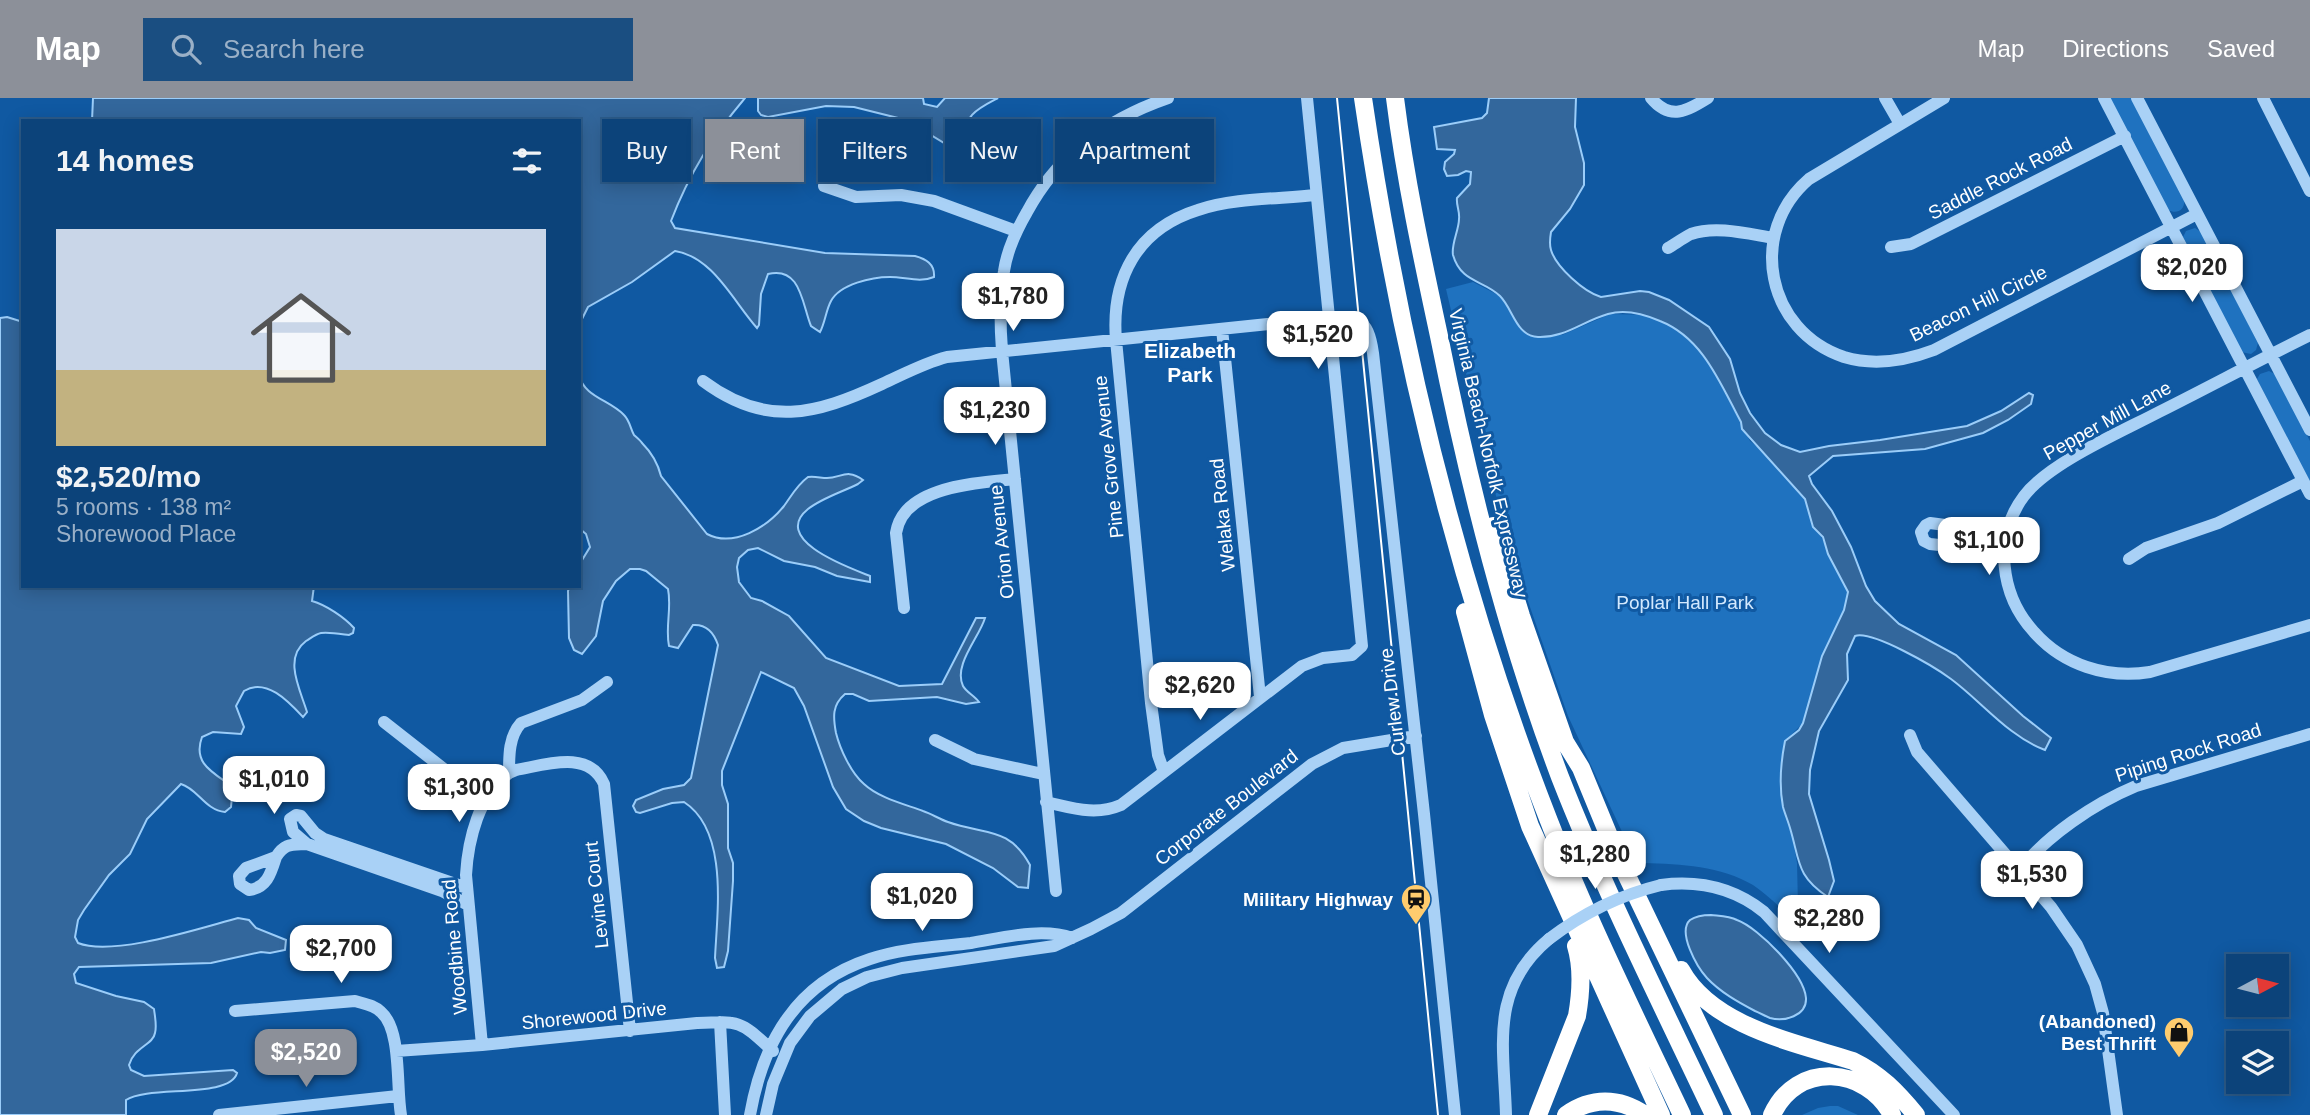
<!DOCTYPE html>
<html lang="en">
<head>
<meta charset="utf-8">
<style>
	:root { --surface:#0c437a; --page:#1a4e81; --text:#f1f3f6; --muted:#9ab0c7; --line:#2c5c8b; --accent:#8c9099 }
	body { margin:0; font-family:Helvetica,sans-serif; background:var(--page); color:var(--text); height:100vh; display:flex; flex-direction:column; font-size:26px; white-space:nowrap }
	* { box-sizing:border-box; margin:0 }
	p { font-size:23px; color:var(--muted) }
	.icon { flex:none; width:38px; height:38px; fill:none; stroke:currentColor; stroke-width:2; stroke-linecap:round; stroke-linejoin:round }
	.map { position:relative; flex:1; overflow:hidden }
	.sheet { position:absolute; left:21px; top:21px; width:560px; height:469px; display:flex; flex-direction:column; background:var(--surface); border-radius:0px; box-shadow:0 4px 18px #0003,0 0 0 2px var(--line) }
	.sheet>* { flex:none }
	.hud { position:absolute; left:602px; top:21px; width:665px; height:63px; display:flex; gap:14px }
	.needle { width:46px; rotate:83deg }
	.buttons { position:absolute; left:2226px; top:856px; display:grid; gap:14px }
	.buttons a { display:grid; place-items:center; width:63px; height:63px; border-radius:0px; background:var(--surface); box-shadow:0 4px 18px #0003,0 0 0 2px var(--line); font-size:35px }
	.price { position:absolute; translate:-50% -60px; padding:0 16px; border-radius:14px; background:#fff; color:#222; font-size:23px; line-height:46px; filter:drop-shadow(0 2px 4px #0008) }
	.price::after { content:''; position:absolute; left:50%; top:42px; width:21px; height:16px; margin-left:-10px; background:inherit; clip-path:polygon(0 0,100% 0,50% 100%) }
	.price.on { background:var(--accent); color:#fff }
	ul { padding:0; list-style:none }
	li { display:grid; align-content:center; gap:14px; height:371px; padding:0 35px }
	li span { display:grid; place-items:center; height:217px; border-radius:0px; color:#555 }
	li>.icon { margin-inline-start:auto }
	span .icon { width:126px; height:126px; fill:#fffc; stroke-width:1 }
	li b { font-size:30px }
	h2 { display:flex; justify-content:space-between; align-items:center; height:84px; padding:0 35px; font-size:30px }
	.chip { padding:0 24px; border-radius:0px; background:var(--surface); box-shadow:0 4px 18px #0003,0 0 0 2px var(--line); font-size:24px; line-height:63px }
	.chip.on { background:var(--accent); color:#fff }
	header { display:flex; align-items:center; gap:42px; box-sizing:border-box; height:98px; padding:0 35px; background:var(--accent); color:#fff }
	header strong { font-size:33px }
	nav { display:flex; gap:38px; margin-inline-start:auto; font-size:24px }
	.search { width:490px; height:63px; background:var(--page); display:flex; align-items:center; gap:18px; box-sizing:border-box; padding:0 24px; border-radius:0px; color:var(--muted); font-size:26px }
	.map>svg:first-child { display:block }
	.green { fill:#1f72bf }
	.water { fill:#33679c; stroke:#9bcdf9; stroke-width:2 }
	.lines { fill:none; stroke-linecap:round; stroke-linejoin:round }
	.minor { stroke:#a9d1f6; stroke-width:12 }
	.highway { stroke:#fff; stroke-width:18 }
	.tram { stroke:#fff; stroke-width:2 }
	.minor-bridge { stroke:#a9d1f6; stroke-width:12 }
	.labels { text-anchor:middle; stroke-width:6; stroke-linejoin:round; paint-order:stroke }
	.street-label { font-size:19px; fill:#fff; stroke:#1059a2 }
	.park-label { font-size:19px; fill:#d3e9fe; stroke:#1059a2 }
	.poi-label { font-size:19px; font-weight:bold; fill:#fff; stroke:#1059a2; text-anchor:end }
	.neighbourhood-label { font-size:21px; font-weight:bold; fill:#fff; stroke:#1059a2 }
</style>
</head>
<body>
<header>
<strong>Map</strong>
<div class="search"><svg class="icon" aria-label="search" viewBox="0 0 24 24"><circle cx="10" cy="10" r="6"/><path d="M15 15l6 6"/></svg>Search here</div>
<nav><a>Map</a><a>Directions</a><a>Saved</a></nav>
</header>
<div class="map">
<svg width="2310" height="1017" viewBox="0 0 2310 1017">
	<rect width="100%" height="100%" fill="#1059a2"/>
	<path class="green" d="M2108 0H2131L2184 100C2186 111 2178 117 2168 112Z
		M2195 130 2201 134 2258 245 2256 252 2251 256 2241 254 2183 139 2186 133Z
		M1473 184 1500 198 1520 231 1562 237 1610 216 1649 217 1668 225 1688 239 1709 264 1750 343 1767 357 1805 401 1813 429 1820 436 1848 494 1844 512 1823 558 1803 625 1785 643 1783 708 1791 731 1797 765 1798 807 1788 816C1777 807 1765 795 1753 787 1721 768 1681 766 1644 765L1624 738 1568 618 1522 486 1489 374 1446 191Z
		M2269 273 2275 276 2310 343V387L2257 281 2260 276Z
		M1830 1008H1838L1858 1017H1802L1818 1010Z"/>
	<path class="water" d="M93 0H745C712 39 689 76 671 123L675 130 825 155 915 158C926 161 935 166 934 179 920 185 905 179 890 179 872 179 840 186 831 203 826 212 825 225 820 234L811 228C802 206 801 168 768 176L761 196 759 227 757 230C733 203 713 159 675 153L632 184 588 209 579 227V23H92Z
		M758 0H923L924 6 937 9 945 0H998C985 7 953 21 977 38 985 44 996 45 1000 54 1004 60 1002 65 1001 71L994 73 987 71 906 22 854 9 826 8 768 19 761 17 758 13Z
		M1489 0H1576L1575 29 1584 65V87L1570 111 1551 134C1550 140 1549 146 1551 152 1556 169 1584 194 1601 199L1640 193 1649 194 1669 202 1709 229 1730 261 1740 295 1750 315 1765 335 1781 347 1800 354 1829 348 1880 342 1967 328 2001 313 2029 295 2033 297 2031 306 2008 322 1983 335 1925 351 1833 358 1809 378 1812 386 1832 413 1851 449 1866 488 1875 503 1899 526 1956 557 2023 618 2051 640 2045 652C2008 638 1982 604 1951 581 1935 569 1872 532 1855 538L1847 556 1848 582 1819 633 1810 672 1809 696 1829 762 1834 783 1828 799C1796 778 1800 763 1790 730 1788 723 1785 716 1783 709 1779 688 1781 663 1785 643L1799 632 1803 625 1822 558 1844 512 1848 494 1828 456 1823 439 1813 429 1805 401 1742 331 1741 324C1720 285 1703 240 1660 223 1644 216 1625 211 1608 216 1583 223 1565 240 1538 239 1516 238 1513 211 1500 198 1484 182 1461 185 1453 157 1451 146 1459 132 1459 121 1460 113 1456 107 1457 100L1470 86 1471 74 1466 73 1458 77 1447 78 1444 71 1445 64 1454 56 1455 52 1437 51 1434 29 1482 20 1487 15Z
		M7 219 23 224V488H314L312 503C326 507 344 519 354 530L353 535 349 537C341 536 330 534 321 535 316 536 311 540 306 543 283 560 300 591 307 614L303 619C289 604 266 579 244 593L236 608 244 629 241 636 213 634 202 639C192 666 214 675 233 689L231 709 225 714C205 712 198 691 181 686L147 721 130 756 109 777 84 812 78 822 75 839 78 845C113 859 200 830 238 820L249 822 256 830 286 842 285 852 270 855 261 854 211 865 79 869 74 876 76 885 116 898 144 904 154 911C155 919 157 928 155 935 153 947 134 949 129 967L131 972 144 978 233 972 237 975C230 1001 148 987 126 1002V1017H0V220Z
		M579 277C584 299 610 302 624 317 630 323 630 330 634 337 635 338 641 343 642 345 651 354 658 366 661 378L707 436C734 450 767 429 784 408 792 397 797 387 808 379 815 378 821 380 827 380 841 380 847 370 863 382L858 386C842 394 822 400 808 411 770 442 850 470 870 478V484L837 478 815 469 784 463 758 450 748 452 739 460 737 469 739 484 751 500 762 503 789 518 826 560 899 588 942 586 976 520H985C979 540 953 567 963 588 966 594 975 598 979 604L966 606 937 599 869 603 853 596H845C832 607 833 619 836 635 840 651 851 675 864 686 879 700 904 706 923 713 932 716 939 721 948 724 984 737 1009 728 1030 767L1028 790 1018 789 993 770 946 746 881 730 864 723 846 711 833 689 804 608 794 590 761 574 722 673V687L728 706V750L733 765V783L728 853 724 869 717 870 715 860C717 815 729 733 684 704L672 705 640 715 636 714 633 708 636 702 663 691 684 687 691 680 718 547C714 535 707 526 693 527L678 550 669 548C665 529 672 510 668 491L646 473 640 471H630L616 483 603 503 596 538 582 556 574 552 569 540 568 493 570 488H579V467L590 449 586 436 579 430Z
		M1711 817C1719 818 1729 818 1737 822 1759 830 1804 876 1806 900 1807 918 1784 924 1770 920 1765 918 1760 915 1755 913 1738 904 1720 894 1707 880 1697 869 1677 834 1690 822 1696 818 1704 817 1711 817Z"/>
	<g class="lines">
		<path class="minor" d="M1651 0C1670 23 1687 13 1708 0
			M1885 0 1900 26
			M1944 0 1809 81C1747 134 1766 233 1844 259 1874 268 1905 263 1934 252L2197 116
			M2104 0 2310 396
			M2137 0 2310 332
			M2263 0 2310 93
			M824 88 856 99 901 97 934 103 1016 133
			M1891 149 1911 146 2125 38
			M1668 150C1675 146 1683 140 1691 136 1716 127 1749 136 1774 140
			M1222 231 1260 599
			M2310 237C2259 262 2209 289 2159 314 2121 334 2049 365 2024 398 1993 439 2000 497 2034 534 2063 567 2107 581 2150 574L2310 527
			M703 283C766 330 815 317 882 286 904 276 924 265 947 259L1317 221C1353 219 1367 213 1373 255L1424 716 1455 1017
			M2004 454 1930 446 1924 443 1921 434 1926 427 1930 425 2006 435
			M2129 461 2146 450 2218 425 2303 383
			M904 510 896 435C903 388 977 385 1015 381
			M384 624 486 704
			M1910 637 1917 654 2051 809 2077 847 2095 886 2103 915 2117 1017
			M935 642 974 661 1043 676
			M1164 674 1158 657 1151 605 1116 242C1111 180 1137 131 1198 112 1233 100 1279 101 1316 97
			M509 675 516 672C545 667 589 651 604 686L630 933
			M1046 704C1073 710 1095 718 1121 707L1302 568 1323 560 1352 557 1362 548 1307 0
			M276 759C271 775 267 790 249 792L240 786 239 778 246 770Z
			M276 759C285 745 291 747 307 746
			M2018 773C2048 737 2093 706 2136 688L2310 636
			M1661 787C1700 782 1734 790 1764 814L1954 1017
			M467 790 324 741 315 735 301 718 296 717 290 721 293 734 307 746 442 793 468 807
			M1056 793 1002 253C1000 226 999 200 1004 173 1007 152 1016 133 1027 114 1058 56 1107 21 1168 0
			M235 913 355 903C365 906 374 907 381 914 402 932 396 989 401 1017
			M720 924 725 1017
			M482 947 466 777C468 742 479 696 509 675 509 657 509 638 521 625L582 602 607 584
			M396 953 482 947 697 925C742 923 740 923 773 953
			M219 1017 398 998
			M750 1017C763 944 796 885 870 861 902 850 938 849 971 845 1002 840 1042 829 1072 840
			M766 1017 773 986 790 945 810 918 842 891 867 879 902 870 1054 848 1091 831 1121 815 1312 666 1343 650 1416 638
			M1506 1017C1504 948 1489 891 1549 841"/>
		<path class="highway" d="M1363 0C1399 246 1458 491 1549 723 1588 823 1636 920 1682 1017
			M1395 0C1405 80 1422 159 1439 238 1469 388 1506 536 1560 679 1605 794 1661 905 1714 1017
			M1493 428 1521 518 1565 644 1581 670 1616 755 1742 1017
			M1465 514 1493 617 1530 728 1661 1017
			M1681 872C1712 929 1797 945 1853 963 1880 976 1897 994 1916 1017
			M1538 1017 1577 918C1581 895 1583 871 1576 848
			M1566 1017C1591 999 1619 999 1645 1017
			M1772 1017C1796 963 1866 968 1892 1017"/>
		<path class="tram" d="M1337 0 1438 1017"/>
		<path class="minor-bridge" d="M1549 841C1583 815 1620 797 1661 787"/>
	</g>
	<defs>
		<g id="station-pin" transform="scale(1.575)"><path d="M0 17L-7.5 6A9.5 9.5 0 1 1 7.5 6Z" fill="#ffcc6e" stroke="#1059a2"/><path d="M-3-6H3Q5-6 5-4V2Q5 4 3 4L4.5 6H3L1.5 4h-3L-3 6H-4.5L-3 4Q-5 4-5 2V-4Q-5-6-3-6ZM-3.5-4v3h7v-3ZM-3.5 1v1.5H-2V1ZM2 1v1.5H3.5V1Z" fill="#111"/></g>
		<g id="shop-pin" transform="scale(1.575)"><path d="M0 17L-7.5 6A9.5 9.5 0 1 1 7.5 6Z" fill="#ffcc6e" stroke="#1059a2"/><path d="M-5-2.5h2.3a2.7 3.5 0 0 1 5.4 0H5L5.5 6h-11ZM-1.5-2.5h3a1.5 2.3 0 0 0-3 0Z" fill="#111"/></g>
	</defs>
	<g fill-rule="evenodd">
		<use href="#station-pin" x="1416" y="801"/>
		<use href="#shop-pin" x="2179" y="934"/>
	</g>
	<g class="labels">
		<g class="street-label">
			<text transform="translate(2000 80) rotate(-27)" y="7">Saddle Rock Road</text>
			<text transform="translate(1978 205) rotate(-26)" y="7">Beacon Hill Circle</text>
			<text transform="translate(2107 322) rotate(-29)" y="7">Pepper Mill Lane</text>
			<text transform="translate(1489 355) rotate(77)" y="7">Virginia Beach-Norfolk Expressway</text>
			<text transform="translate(1108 359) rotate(-96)" y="7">Pine Grove Avenue</text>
			<text transform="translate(1222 417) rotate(-96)" y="7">Welaka Road</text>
			<text transform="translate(1001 444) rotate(-96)" y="7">Orion Avenue</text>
			<text transform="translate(1392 604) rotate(-97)" y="7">Curlew Drive</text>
			<text transform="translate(2188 654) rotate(-18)" y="7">Piping Rock Road</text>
			<text transform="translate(1226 709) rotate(-38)" y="7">Corporate Boulevard</text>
			<text transform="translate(596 797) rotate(-96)" y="7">Levine Court</text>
			<text transform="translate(454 849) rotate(-95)" y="7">Woodbine Road</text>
			<text transform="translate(594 917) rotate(-6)" y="7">Shorewood Drive</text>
		</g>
		<g class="park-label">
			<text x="1685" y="511">Poplar Hall Park</text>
		</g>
		<g class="poi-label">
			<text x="1393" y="808">Military Highway</text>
			<text x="2156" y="930">(Abandoned)<tspan x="2156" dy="22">Best Thrift</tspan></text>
		</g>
		<g class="neighbourhood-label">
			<text x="1190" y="260">Elizabeth<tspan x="1190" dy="24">Park</tspan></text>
		</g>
	</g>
</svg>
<div class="buttons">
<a><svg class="needle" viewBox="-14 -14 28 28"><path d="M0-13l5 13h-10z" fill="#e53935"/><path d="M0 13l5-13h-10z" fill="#9ab0c7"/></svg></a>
<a><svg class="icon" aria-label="layers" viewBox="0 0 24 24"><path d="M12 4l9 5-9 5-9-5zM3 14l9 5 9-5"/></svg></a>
</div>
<b class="price" style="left:2192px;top:206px">$2,020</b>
<b class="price" style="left:1013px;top:235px">$1,780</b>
<b class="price" style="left:1318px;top:273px">$1,520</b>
<b class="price" style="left:995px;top:349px">$1,230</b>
<b class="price" style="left:1989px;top:479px">$1,100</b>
<b class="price" style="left:1200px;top:624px">$2,620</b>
<b class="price" style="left:274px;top:718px">$1,010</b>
<b class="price" style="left:459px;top:726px">$1,300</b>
<b class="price" style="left:1595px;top:793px">$1,280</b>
<b class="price" style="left:2032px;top:813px">$1,530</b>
<b class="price" style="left:922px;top:835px">$1,020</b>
<b class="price" style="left:1829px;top:857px">$2,280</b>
<b class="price" style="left:341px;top:887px">$2,700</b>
<b class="price on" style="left:306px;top:991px">$2,520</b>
<div class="hud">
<a class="chip">Buy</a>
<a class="chip on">Rent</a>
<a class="chip">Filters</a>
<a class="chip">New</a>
<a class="chip">Apartment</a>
</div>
<section class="sheet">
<h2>14 homes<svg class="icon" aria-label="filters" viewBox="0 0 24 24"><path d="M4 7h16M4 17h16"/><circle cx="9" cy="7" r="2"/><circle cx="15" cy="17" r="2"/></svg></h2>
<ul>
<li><span style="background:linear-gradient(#c9d6e8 65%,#c2b280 0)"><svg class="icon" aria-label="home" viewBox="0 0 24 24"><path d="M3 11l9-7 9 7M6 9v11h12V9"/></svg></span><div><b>$2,520/mo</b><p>5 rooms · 138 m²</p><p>Shorewood Place</p></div></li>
</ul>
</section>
</div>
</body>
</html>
